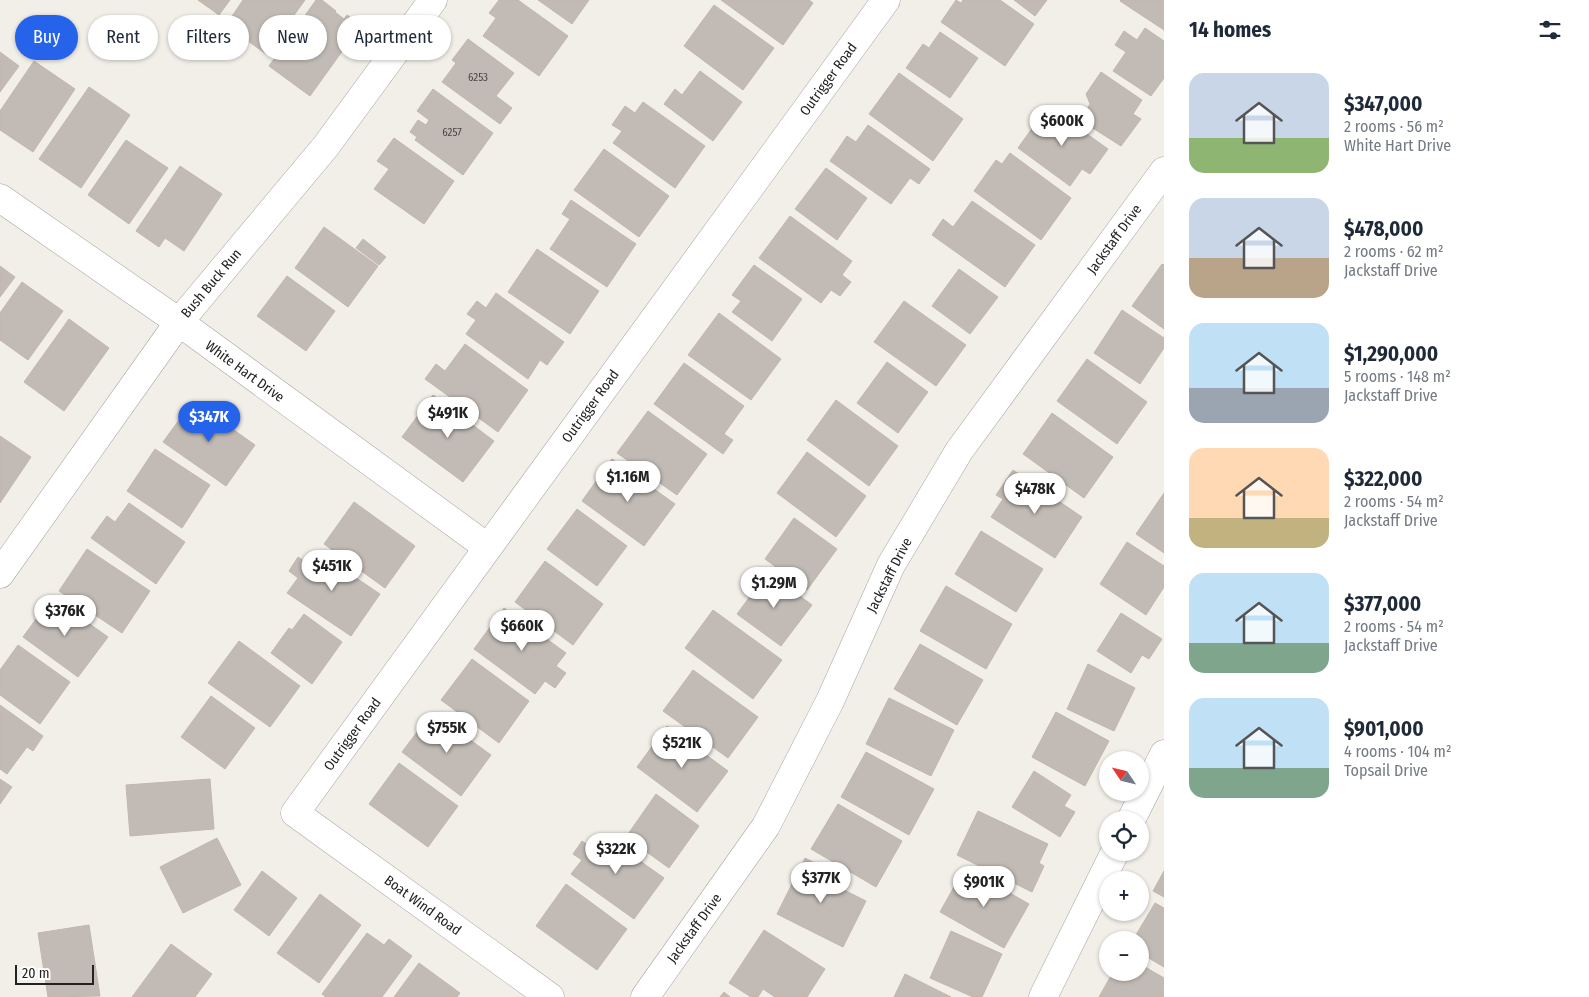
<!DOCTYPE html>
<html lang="en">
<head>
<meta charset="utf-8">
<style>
	:root { --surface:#fff; --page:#f6f6f7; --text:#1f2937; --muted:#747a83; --accent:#2563eb }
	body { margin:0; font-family:"Fira Sans Condensed",sans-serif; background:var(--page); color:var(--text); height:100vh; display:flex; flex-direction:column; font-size:19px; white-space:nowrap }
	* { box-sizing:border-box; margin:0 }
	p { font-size:16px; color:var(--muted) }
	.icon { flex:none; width:28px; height:28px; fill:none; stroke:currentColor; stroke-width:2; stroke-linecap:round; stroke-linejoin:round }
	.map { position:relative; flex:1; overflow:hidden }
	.sheet { display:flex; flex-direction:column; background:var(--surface); width:425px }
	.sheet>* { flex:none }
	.guide { position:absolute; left:15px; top:15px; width:475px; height:45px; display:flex; gap:10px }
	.needle { width:32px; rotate:305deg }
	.controls { position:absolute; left:1099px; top:751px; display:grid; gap:10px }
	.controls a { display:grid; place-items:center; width:50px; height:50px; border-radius:50%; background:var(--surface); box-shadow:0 1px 4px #0004; font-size:25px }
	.scale { position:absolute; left:15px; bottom:12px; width:79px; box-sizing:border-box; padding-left:5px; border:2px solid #222; border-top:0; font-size:14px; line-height:18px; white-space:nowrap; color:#222; -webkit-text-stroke:4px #fff; paint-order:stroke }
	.price { position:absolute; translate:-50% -42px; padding:0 11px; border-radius:18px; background:#fff; color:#222; font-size:16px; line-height:32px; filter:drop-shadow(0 1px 2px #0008) }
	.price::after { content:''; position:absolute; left:50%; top:30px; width:15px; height:11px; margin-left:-8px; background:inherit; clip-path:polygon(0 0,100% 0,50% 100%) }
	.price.on { background:var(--accent); color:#fff }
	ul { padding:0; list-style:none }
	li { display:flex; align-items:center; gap:15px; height:125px; padding:0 25px }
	li span { display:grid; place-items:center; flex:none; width:140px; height:100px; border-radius:15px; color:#555 }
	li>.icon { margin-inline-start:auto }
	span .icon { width:60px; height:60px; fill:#fffc; stroke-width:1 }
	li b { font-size:21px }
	h2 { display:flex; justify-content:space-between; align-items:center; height:60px; padding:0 25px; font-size:21px }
	.chip { padding:0 18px; border-radius:22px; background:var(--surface); box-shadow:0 1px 4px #0004; font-size:18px; line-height:45px }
	.chip.on { background:var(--accent); color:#fff }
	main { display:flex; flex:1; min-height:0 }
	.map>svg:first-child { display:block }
	.building { fill:#c2bbb5; stroke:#c3b6ac }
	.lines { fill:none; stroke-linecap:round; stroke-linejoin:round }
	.street-casing { stroke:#a6a6a6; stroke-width:29 }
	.street { stroke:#fff; stroke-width:28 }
	.labels { text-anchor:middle; stroke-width:4; stroke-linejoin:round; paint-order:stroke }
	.number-label { font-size:11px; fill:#4a4847 }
	.street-label { font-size:14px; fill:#222; stroke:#fff }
</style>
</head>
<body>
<main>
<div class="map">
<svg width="1164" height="997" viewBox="0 0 1164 997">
	<rect width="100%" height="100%" fill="#f2efe9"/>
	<path class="building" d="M198 0H230L219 15Z
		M243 0H305L266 54 226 25Z
		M316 0H322L336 11 335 12 344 19 347 15 361 25 310 96 269 66Z
		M499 0H518L568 36 539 76 483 36 496 18 489 13Z
		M538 0H589L572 24Z
		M721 0H809L813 3 783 45Z
		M956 0 961 3 963 0H1000L1034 24 1005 66 941 22Z
		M1014 0H1047L1035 16Z
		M1121 0H1164V30L1120 1Z
		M714 5 774 48 743 90 684 46Z
		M1145 28 1164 41V78L1151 96 1113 71 1126 52 1115 45 1124 31 1137 40Z
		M940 32 978 58 950 98 906 68 923 44 929 48Z
		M468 39 514 73 496 96 512 108 500 124 442 82 456 63 452 60Z
		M0 52 19 66 0 92Z
		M34 61 75 89 33 152 0 130V111Z
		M700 71 742 102 713 141 664 104 675 89 682 95Z
		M1101 72 1142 100 1133 114 1141 119 1121 146 1080 120 1090 104 1086 94Z
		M899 73 963 119 933 161 869 114Z
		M89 87 130 115 81 188 39 159Z
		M433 89 493 133 463 175 415 140 417 137 410 132 418 120 426 125 429 120 417 111Z
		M643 102 705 146 675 188 613 143 622 131 612 125 625 106 635 113Z
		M1048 106 1108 149 1090 174 1082 169 1070 186 1018 148Z
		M868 125 930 169 919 184 910 178 891 204 830 161 847 136 856 142Z
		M394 138 454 181 424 224 374 189 389 169 377 161Z
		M126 140 168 168 129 224 88 195Z
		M604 149 669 196 639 237 574 190Z
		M1010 153 1071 198 1041 240 974 191 996 160 1002 164Z
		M180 166 222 194 184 251 165 238 159 247 136 231Z
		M826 168 867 198 837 240 795 209Z
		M571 200 636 244 607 287 550 249 570 219 562 214Z
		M972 201 1035 245 1005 287 932 235 943 219 953 227Z
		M790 216 852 261 842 275 851 282 840 296 831 290 821 303 759 258Z
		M324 227 378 266 348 307 295 268Z
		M363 239 386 257 379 265 356 248Z
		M537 249 599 291 570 334 508 292Z
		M1162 264 1164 265V329L1132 306Z
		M754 265 802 299 772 341 732 312 741 301 732 295Z
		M0 266 15 277 0 297Z
		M959 269 998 297 970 334 932 306Z
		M287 276 335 311 306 351 257 316Z
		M22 282 63 311 28 360 0 340V313Z
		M496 293 564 342 547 365 540 360 528 379 466 334 476 320 467 314 477 301 486 308Z
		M904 301 966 345 936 386 874 342Z
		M1122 310 1164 338V348L1140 384 1094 353Z
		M719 313 781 359 751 400 688 355Z
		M69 319 109 348 64 411 24 382Z
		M465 344 528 390 498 432 425 379 436 364 445 371Z
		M1087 359 1147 402 1117 444 1057 401Z
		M887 362 928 392 898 433 857 403Z
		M684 363 744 406 724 434 733 440 723 454 654 404Z
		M433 395 494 441 463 482 402 437Z
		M836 400 898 446 869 486 807 440Z
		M193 401 255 445 226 486 163 442Z
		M648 411 707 454 677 495 617 453Z
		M1052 413 1113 457 1084 498 1023 454Z
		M0 436 31 457 0 503Z
		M155 449 210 485 182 528 127 491Z
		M807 452 866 496 836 537 777 493Z
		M612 459 675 504 644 546 582 501Z
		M1013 470 1082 517 1055 558 991 517 1003 499 996 495Z
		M1164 493V553L1136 534Z
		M354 502 415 546 385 588 324 544Z
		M129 503 185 542 156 584 91 538 107 516 115 522Z
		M577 509 627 546 597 586 547 549Z
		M794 518 837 549 807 590 765 559Z
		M981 531 1043 569 1016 612 955 574Z
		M1127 542 1164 566V587L1146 615 1100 584Z
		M87 549 150 591 122 633 59 591Z
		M316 551 380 594 351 636 287 593 298 578 289 571 298 557 308 564Z
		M545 561 603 604 573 645 515 602Z
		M768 572 812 605 781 646 737 614Z
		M946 586 1012 624 986 669 920 631Z
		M52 597 108 637 78 677 23 637Z
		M504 608 566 653 556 666 566 673 555 688 545 681 535 694 474 649Z
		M713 610 782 660 753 699 685 648Z
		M1121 613 1162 639 1149 659 1142 655 1131 673 1097 651Z
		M304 614 342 642 312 684 271 653 289 628 292 630Z
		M239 641 300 686 270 727 208 683Z
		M920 644 983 680 957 725 894 689Z
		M18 645 70 682 40 724 0 695V670Z
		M472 659 529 701 499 743 441 700Z
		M1088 664 1135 688 1114 731 1067 709Z
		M693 670 758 717 728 758 663 711Z
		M211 696 255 728 225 769 181 737Z
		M889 698 954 730 931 776 866 744Z
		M0 705 43 736 33 751 27 747 7 774 0 769Z
		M432 712 491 755 461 796 402 752Z
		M1056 712 1109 741 1085 786 1032 757Z
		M667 726 728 771 697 812 637 767Z
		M866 752 934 789 909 835 841 797Z
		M399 763 458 806 428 847 369 804Z
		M1034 771 1071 795 1064 806 1075 812 1060 837 1012 807Z
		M0 779 12 787 0 804Z
		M210 779 214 829 130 836 126 785Z
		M656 794 699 826 669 868 626 837Z
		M838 804 902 841 876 887 811 849Z
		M978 811 1048 844 1039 863 1044 866 1032 892 957 855Z
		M602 834 664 878 634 919 571 874 582 860 573 854 582 841 592 848Z
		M217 838 241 885 183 913 160 867Z
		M805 858 833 872 828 882 866 901 843 947 777 914Z
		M965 867 1029 904 1004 948 940 912Z
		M262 871 297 898 269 936 234 910Z
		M1164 871V897L1153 891Z
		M566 884 627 929 597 970 536 926Z
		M320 894 361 925 319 983 277 953Z
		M1155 903 1164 908V967L1140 953V940H1133Z
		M89 925 100 996 48 997 38 933Z
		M764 930 825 969 807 997H775L763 989 758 997H751L729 983Z
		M951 931 1002 954 982 997H973L930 978Z
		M367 933 384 945 389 939 412 956 382 997H326L322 994Z
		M171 944 212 974 195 997H132Z
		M419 963 460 993 457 997H394Z
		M1140 964 1164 978V997H1099L1113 972H1140Z
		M905 974 951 997H894Z
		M724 992 730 997H720Z"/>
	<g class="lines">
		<g class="street-casing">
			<path id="street" d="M0 198 179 322 487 547
				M0 574 179 322 326 146 433 0
				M1131 820 1164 754
				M550 997 295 813 886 0
				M645 997 766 826 830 701 891 565 959 451 1164 171
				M1043 997 1115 852"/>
		</g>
		<use href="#street" class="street"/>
	</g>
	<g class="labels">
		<g class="number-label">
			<text x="478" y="81">6253</text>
			<text x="452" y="136">6257</text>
		</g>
		<g class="street-label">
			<text transform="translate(828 79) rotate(-54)" y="5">Outrigger Road</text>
			<text transform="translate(1114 239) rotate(-54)" y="5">Jackstaff Drive</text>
			<text transform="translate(211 283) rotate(-50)" y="5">Bush Buck Run</text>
			<text transform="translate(245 371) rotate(36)" y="5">White Hart Drive</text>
			<text transform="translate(590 406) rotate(-54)" y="5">Outrigger Road</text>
			<text transform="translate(889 575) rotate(-63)" y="5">Jackstaff Drive</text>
			<text transform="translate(352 734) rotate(-54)" y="5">Outrigger Road</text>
			<text transform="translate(423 905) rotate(36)" y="5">Boat Wind Road</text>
			<text transform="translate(694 928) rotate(-54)" y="5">Jackstaff Drive</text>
		</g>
	</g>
</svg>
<div class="controls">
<a><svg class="needle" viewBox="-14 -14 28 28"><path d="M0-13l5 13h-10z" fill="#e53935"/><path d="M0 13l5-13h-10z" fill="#747a83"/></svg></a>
<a><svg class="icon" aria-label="locate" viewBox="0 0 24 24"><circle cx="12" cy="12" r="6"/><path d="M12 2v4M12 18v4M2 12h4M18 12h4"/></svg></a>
<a>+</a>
<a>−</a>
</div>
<div class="scale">20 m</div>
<b class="price" style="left:1062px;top:147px">$600K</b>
<b class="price" style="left:448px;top:439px">$491K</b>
<b class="price on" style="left:209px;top:443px">$347K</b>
<b class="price" style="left:628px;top:503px">$1.16M</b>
<b class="price" style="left:1035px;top:515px">$478K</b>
<b class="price" style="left:332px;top:592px">$451K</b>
<b class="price" style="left:774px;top:609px">$1.29M</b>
<b class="price" style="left:65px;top:637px">$376K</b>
<b class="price" style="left:522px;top:652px">$660K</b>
<b class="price" style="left:447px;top:754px">$755K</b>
<b class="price" style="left:682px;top:769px">$521K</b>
<b class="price" style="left:616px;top:875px">$322K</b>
<b class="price" style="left:821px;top:904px">$377K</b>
<b class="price" style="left:984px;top:908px">$901K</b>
<div class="guide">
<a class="chip on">Buy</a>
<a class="chip">Rent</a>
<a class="chip">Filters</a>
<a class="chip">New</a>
<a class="chip">Apartment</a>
</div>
</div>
<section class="sheet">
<h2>14 homes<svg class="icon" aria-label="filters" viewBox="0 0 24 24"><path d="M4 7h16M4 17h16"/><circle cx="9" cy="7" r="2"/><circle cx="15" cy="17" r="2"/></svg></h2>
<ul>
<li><span style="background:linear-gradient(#c9d6e8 65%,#8fb573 0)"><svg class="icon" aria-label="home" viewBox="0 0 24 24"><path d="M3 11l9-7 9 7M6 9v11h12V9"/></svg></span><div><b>$347,000</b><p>2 rooms · 56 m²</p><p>White Hart Drive</p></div></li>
<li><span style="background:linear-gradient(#c9d6e8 60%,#b9a48a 0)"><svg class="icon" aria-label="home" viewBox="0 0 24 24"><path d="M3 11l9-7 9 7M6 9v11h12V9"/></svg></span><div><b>$478,000</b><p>2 rooms · 62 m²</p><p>Jackstaff Drive</p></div></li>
<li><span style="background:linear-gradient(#bfe0f5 65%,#9aa5b1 0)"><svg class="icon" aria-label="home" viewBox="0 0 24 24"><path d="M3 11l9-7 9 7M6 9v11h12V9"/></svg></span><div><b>$1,290,000</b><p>5 rooms · 148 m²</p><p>Jackstaff Drive</p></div></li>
<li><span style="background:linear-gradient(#ffd9b3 70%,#c2b280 0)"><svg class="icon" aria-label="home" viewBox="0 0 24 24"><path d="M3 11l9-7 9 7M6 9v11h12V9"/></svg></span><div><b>$322,000</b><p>2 rooms · 54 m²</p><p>Jackstaff Drive</p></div></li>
<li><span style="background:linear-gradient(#bfe0f5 70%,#7fa58c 0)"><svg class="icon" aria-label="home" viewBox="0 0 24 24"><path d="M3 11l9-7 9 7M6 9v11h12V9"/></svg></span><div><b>$377,000</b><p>2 rooms · 54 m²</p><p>Jackstaff Drive</p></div></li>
<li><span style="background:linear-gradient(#bfe0f5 70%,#7fa58c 0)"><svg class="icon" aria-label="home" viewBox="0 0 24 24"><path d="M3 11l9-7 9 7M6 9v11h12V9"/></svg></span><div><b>$901,000</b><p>4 rooms · 104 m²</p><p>Topsail Drive</p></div></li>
</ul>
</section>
</main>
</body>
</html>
